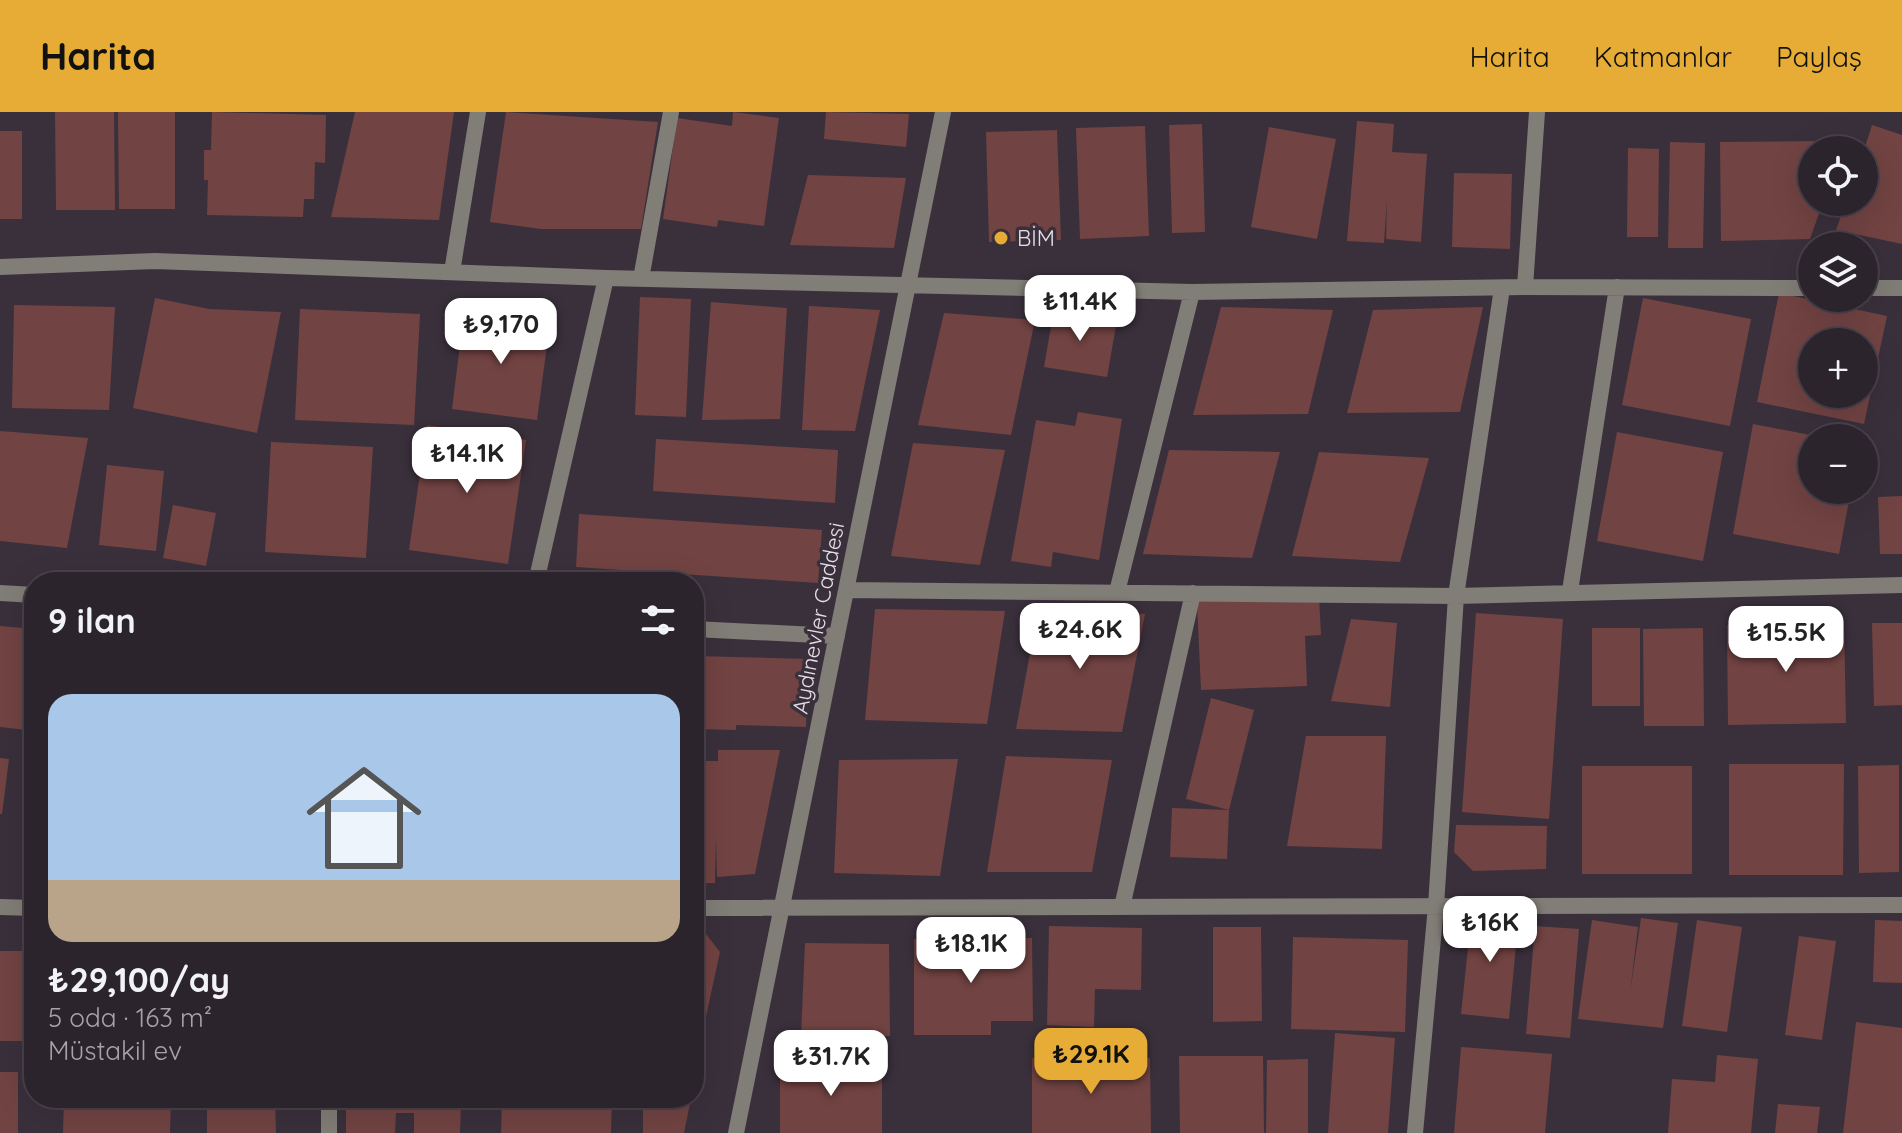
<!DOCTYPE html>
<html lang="tr">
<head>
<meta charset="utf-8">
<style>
	:root { --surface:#2c242d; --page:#383039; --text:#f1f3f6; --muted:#a6a4aa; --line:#484149; --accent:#e6ac36 }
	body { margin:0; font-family:Quicksand,sans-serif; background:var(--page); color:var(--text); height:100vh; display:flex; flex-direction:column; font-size:30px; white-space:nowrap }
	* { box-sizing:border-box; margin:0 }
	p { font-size:26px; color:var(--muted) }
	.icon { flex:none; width:44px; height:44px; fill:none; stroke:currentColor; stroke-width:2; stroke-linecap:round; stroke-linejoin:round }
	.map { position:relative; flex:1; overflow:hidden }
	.panel { position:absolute; left:24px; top:460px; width:680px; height:536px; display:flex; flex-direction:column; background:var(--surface); border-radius:32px; box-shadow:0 8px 32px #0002,0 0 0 2px var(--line) }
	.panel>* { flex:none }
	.controls { position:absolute; left:1798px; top:24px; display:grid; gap:16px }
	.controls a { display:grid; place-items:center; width:80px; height:80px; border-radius:50%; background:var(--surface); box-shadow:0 8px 32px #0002,0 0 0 2px var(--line); font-size:40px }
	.price { position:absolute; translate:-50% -68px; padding:0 18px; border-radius:16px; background:#fff; color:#222; font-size:26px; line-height:52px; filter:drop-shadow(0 2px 4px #0008) }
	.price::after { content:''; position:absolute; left:50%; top:48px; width:24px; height:18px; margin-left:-12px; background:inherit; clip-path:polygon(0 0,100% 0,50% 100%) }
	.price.active { background:var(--accent); color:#111 }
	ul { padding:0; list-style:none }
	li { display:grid; align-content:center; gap:16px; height:424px; padding:0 24px }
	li+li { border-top:2px solid var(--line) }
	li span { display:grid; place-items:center; height:248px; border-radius:24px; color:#555 }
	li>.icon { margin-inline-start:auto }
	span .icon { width:144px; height:144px; fill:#fffc; stroke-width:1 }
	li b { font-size:34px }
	h2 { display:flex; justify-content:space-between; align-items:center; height:96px; padding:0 24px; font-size:34px }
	header { display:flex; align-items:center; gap:48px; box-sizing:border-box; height:112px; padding:0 40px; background:var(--accent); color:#111 }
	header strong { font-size:38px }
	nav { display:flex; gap:44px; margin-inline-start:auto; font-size:28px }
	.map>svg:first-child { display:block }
	.building { fill:#724343; fill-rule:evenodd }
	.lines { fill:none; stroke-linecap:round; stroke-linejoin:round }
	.minor { stroke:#817d77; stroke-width:16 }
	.poi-dot { fill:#e6ac36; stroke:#3a303c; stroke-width:3 }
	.labels { text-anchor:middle; stroke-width:7; stroke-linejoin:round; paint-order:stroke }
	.poi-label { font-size:22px; fill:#e4dee6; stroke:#3a303c; text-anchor:start }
	.street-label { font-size:22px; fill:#e4dee6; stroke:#3a303c }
</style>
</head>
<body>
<header>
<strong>Harita</strong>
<nav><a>Harita</a><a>Katmanlar</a><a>Paylaş</a></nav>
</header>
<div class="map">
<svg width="1902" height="1021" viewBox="0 0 1902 1021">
	<rect width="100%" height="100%" fill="#3a303c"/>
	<path class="building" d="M55 0H114L115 98H56Z
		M118 0H175V97H119Z
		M212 0 326 3 325 51 315 50 314 87H304L303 105 207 103 208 68H204V38H211Z
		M355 0H454L439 108 331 105Z
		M506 0 658 10 641 117H541L490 110Z
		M733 0 779 6 764 114 718 108 717 115 663 107 677 6 732 14Z
		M826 0 909 2 906 35 824 27Z
		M1357 9 1394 12 1392 40 1427 42 1421 130 1386 127 1387 88 1384 131 1347 129Z
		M1202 12 1205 120 1172 121 1169 13Z
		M1872 13 1902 23V132L1836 118 1846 90H1864V38Z
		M1145 14 1149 124 1080 127 1076 16Z
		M1269 15 1336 27 1317 127 1251 115Z
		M1057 18 1061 128 989 130 986 20Z
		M0 19H22V107H0Z
		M1828 29V38H1812V90H1823L1810 127 1721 129 1720 30Z
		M1670 30 1705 31 1703 136H1668Z
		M1628 36 1659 37 1658 125H1627Z
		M1454 61 1512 62 1510 137 1452 135Z
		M808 63 906 66 894 136 790 133Z
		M1779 181 1887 204 1864 312 1757 290ZM1812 230H1864V282H1812Z
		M640 185 691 187 686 305 635 303Z
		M155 186 209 197 281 200 257 321 133 296Z
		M1643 186 1751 207 1730 314 1622 293Z
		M711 190 787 196 780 307 702 308Z
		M14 193 115 195 109 298 12 296Z
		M809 194 880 198 855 319 802 318Z
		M1221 195 1333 198 1308 302 1193 303Z
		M1483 195 1460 300 1347 301 1373 198Z
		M300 197 420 202 414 313 295 308Z
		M1054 197 1117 208 1107 265 1044 255Z
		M464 200 550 211 537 308 452 297Z
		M944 201 1035 208 1011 323 918 313Z
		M1078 300 1122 307 1099 448 1053 440 1051 455 1011 449 1036 308 1075 314Z
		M1753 312 1821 325 1812 326V378H1851L1839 442 1733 422Z
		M427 313 526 328 508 452 409 438Z
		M0 319 88 326 67 436 0 429Z
		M1617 320 1723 340 1703 449 1597 429Z
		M656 327 838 338 835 391 653 379Z
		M271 330 373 335 366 446 265 440Z
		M913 331 1005 338 980 453 891 444Z
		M1169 338 1280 340 1252 446 1143 442Z
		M1319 340 1429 346 1400 450 1292 444Z
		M107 353 164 359 156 439 99 433Z
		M1902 384V442H1880L1878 385Z
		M173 393 216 401 206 454 163 446Z
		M579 402 822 418 818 471 576 455Z
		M1319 484 1321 523 1305 524 1307 574 1201 578 1197 490Z
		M875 497 1005 499 987 612 865 608Z
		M1038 498 1145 502 1122 620 1016 617Z
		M1476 501 1563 507 1549 707 1462 700Z
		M1351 507 1397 511 1390 595 1331 589Z
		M1844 511 1846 611 1728 613 1727 513Z
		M1872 511H1902V593L1874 594Z
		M0 514 34 517 27 618 0 615Z
		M1592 516H1640V594H1592Z
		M1703 516 1704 614H1644L1643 517Z
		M694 544 808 547 806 615 736 613V618L694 617Z
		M1211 586 1254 598 1229 698 1186 687Z
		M1306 624H1386L1382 737 1287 734Z
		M718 638H780L755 762 717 765 716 726 715 771H694V649H718Z
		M1006 644 1112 648 1092 760H987Z
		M0 646 9 647 2 702H0Z
		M958 647 940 764 834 761 839 648Z
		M1729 652H1844L1843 763H1729Z
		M1899 653V760L1859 761 1858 654Z
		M1582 654H1692V762H1582Z
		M1172 696 1229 698 1227 747 1170 745Z
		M1456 713 1547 714 1546 757 1473 759 1454 740Z
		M1472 798 1519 802 1509 907 1461 902Z
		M1641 806 1678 811 1663 916 1578 907 1592 808 1638 815 1630 881Z
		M1697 808 1742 815 1727 920 1682 914Z
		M1875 808 1902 809V871L1873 870Z
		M1049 814 1142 816 1141 878 1095 877 1094 915 1047 913Z
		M1535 814 1579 817 1570 926 1526 922Z
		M1213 815H1261L1262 909 1213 910Z
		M694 822H706L720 840 700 932 695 966Z
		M1799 824 1836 829 1822 928 1785 923Z
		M1293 825 1408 828 1405 920 1291 917Z
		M1032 826 1033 909H991V923H914V827Z
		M805 831 889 832 890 924H801Z
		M0 839H25L24 929H0Z
		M1856 910 1902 916V1021H1843Z
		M1335 921 1395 926 1388 1021H1328Z
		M1461 935 1552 942 1545 1021H1454Z
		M1717 943 1758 947 1751 1021H1668L1672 967 1715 970Z
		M1179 944H1263L1264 1021H1180Z
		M1032 946H1150L1151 1021H1032Z
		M1308 947V1021H1266L1267 948Z
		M882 950V1021H780V951Z
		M0 960H18V1021H0Z
		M64 986H171L170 1021H63Z
		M207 986H275L276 1021H207Z
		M359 986H446V994L461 993 460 1021H414V1001H396L395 1021H346V995H359Z
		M502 986H612L611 1021H501Z
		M643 986H691L684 1021H643Z
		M1778 992 1820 995 1817 1021H1775Z"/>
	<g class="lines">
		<path class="minor" d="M0 155 155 149 606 166 1192 180 1525 175 1812 176
			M452 160 478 0
			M641 167 671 0
			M1525 175 1537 0
			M1864 176H1902
			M536 470 606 166
			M846 478 1456 484 1902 473
			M1570 479 1617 175
			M1117 480 1192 180
			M0 481 34 483
			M694 517 837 524
			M0 795 34 796
			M1122 795 1193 481
			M694 796 1902 793
			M329 986V1021
			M736 1021 943 0
			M1415 1021 1436 794 1456 484 1502 176"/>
	</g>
	<circle class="poi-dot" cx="1001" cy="126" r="8"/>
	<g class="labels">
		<g class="poi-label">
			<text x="1017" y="134">BİM</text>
		</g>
		<g class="street-label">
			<text transform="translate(818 506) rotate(-79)" y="8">Aydınevler Caddesi</text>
		</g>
	</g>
</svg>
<div class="controls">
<a><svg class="icon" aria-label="locate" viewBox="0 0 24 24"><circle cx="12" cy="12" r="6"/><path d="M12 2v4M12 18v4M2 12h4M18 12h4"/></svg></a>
<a><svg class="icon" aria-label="layers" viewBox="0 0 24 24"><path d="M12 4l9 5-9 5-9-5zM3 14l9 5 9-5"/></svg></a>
<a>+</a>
<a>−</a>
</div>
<b class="price" style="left:1080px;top:231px">₺11.4K</b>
<b class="price" style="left:501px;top:254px">₺9,170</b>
<b class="price" style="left:467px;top:383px">₺14.1K</b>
<b class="price" style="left:1080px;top:559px">₺24.6K</b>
<b class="price" style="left:1786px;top:562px">₺15.5K</b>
<b class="price" style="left:1490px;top:852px">₺16K</b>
<b class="price" style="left:971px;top:873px">₺18.1K</b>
<b class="price active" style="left:1091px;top:984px">₺29.1K</b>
<b class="price" style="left:831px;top:986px">₺31.7K</b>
<section class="panel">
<h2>9 ilan<svg class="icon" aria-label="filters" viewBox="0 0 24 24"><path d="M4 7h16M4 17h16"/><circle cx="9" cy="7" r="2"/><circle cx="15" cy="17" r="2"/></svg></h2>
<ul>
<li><span style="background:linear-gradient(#a9c7e8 75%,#b9a48a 0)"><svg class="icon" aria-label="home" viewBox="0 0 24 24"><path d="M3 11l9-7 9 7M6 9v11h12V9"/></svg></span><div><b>₺29,100/ay</b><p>5 oda · 163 m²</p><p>Müstakil ev</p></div></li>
</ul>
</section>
</div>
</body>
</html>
